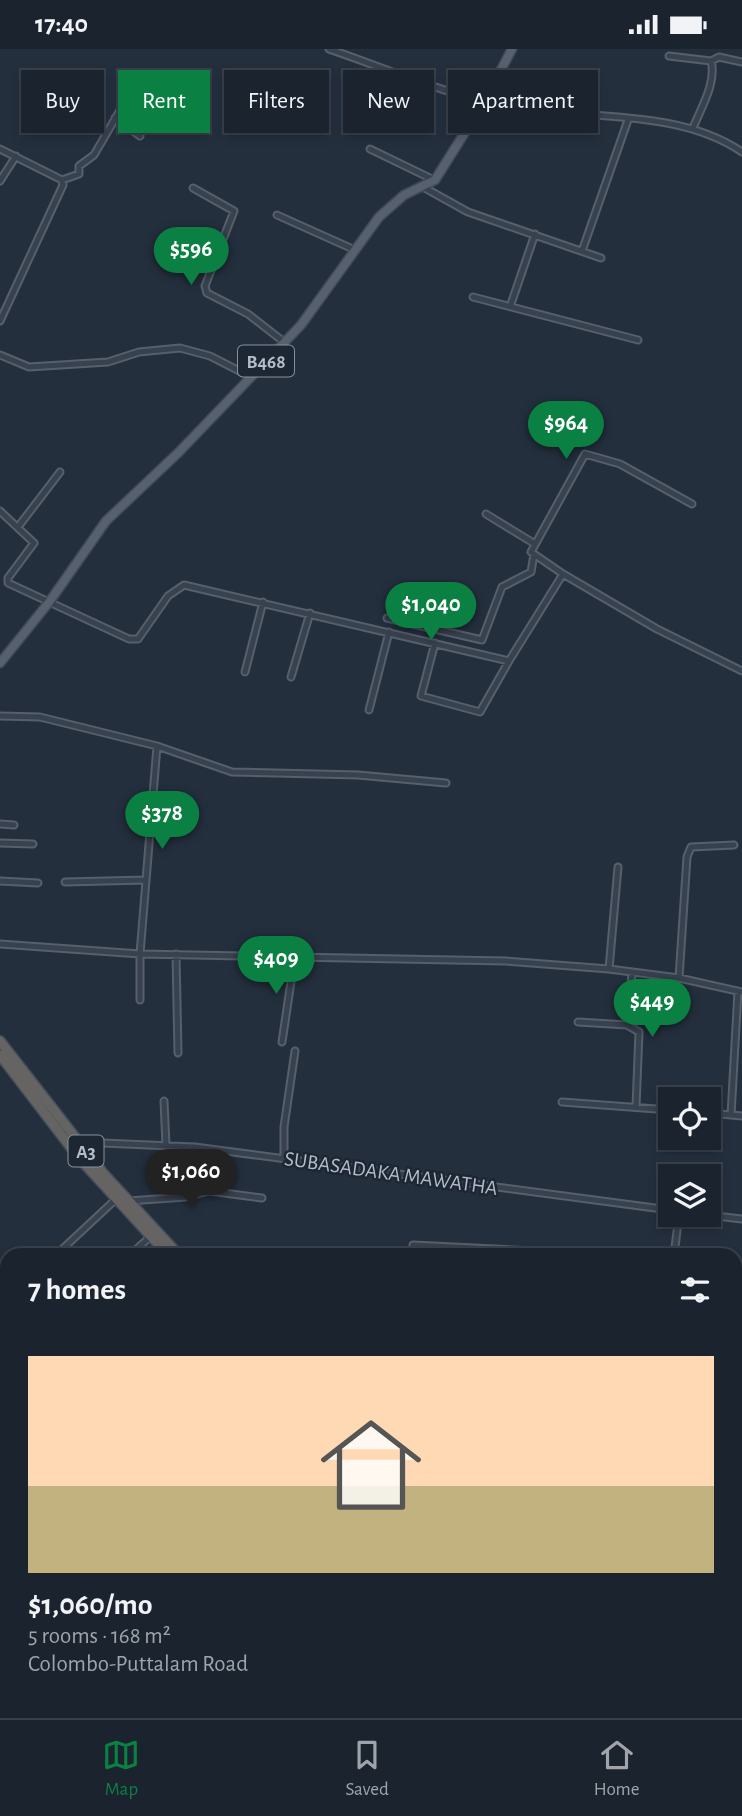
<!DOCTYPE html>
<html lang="en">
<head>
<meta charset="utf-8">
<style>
	:root { --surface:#1b232e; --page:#282f3a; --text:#f1f3f6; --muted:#a0a4aa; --line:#39404a; --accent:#0b8043 }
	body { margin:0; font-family:"Alegreya Sans",sans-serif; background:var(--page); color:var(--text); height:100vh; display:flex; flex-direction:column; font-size:26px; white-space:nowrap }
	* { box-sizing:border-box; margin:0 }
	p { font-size:23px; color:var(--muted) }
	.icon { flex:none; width:38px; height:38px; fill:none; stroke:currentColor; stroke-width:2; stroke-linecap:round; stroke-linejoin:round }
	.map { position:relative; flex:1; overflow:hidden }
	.sheet { position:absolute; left:0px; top:1199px; width:742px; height:471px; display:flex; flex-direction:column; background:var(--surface); border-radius:21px 21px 0 0; box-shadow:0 4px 10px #0003,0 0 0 2px var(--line) }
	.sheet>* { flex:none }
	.top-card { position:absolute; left:21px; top:21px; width:700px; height:63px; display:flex; gap:14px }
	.tools { position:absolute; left:658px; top:1038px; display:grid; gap:14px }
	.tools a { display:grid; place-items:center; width:63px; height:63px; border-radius:0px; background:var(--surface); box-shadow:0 4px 10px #0003,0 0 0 2px var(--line); font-size:35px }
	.price { position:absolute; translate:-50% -60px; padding:0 16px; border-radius:24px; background:var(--accent); color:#fff; font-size:23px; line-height:46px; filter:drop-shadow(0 2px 4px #0008) }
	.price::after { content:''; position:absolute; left:50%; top:42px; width:21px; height:16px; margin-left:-10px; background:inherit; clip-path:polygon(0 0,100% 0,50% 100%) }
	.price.current { background:#222; color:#fff }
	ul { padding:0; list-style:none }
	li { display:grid; align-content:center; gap:14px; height:371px; padding:0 28px }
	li+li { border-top:2px solid var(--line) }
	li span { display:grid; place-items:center; height:217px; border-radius:0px; color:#555 }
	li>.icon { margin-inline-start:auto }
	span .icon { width:126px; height:126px; fill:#fffc; stroke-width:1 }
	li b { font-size:30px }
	h2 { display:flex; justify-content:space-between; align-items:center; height:84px; padding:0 28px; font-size:30px }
	.tag { padding:0 24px; border-radius:0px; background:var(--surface); box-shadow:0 4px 10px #0003,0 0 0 2px var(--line); font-size:24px; line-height:63px }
	.tag.current { background:var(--accent); color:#fff }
	.status { display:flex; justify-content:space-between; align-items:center; height:49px; padding:0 35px; background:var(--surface); direction:ltr }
	.status svg { height:19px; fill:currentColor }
	.dock { display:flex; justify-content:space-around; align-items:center; height:98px; border-top:2px solid var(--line); background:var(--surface); font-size:19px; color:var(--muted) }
	.dock a { display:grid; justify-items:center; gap:4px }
	.dock .current { color:var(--accent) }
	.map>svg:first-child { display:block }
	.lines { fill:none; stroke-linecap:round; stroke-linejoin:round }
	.minor-casing { stroke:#565f6c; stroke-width:9 }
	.primary-casing { stroke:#414a57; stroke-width:11 }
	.trunk-casing { stroke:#434c59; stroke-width:12 }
	.minor { stroke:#38414e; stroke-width:5 }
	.primary { stroke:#56606e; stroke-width:8 }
	.trunk { stroke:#656462; stroke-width:9 }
	.rail-casing { stroke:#5a6575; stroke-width:4.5 }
	.rail { stroke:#1d2633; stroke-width:2; stroke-dasharray:5; stroke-linecap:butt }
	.labels { text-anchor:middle; stroke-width:5; stroke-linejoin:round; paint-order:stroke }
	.shield { fill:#1d2633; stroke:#878f9c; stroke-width:2 }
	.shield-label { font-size:19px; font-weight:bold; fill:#b4bcc9 }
	.street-label { font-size:21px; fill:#b4bcc9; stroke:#1d2633 }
</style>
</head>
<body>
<div class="status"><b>17:40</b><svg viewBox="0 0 49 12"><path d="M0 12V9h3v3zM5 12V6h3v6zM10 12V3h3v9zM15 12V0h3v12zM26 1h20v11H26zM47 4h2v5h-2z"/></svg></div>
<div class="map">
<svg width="742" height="1669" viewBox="0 0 742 1669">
	<rect width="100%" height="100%" fill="#242f3e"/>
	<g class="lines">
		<g class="minor-casing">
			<path id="minor" d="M329 0C381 18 433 40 487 53 569 74 672 55 742 103
				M669 7 711 12C717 33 701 59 693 79
				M711 12 719 8 742 13
				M115 69 140 87
				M0 100 62 131 63 136 0 272
				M370 100 434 131
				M62 131 79 125V117L94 106 137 32
				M0 132 16 107
				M423 138 468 163 601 209
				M193 139 234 162 205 237 207 244 248 265 284 293
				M277 166 355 201
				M582 202 628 71
				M473 248 638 291
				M511 255 535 185
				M0 306 29 318 108 313 139 303 180 299 210 307 251 328
				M0 462 34 494 8 529V534L129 590H138L168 547 184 536 509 612 563 525 657 580 742 622
				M486 465 535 495
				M18 478 60 423
				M563 525 531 503 585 405 620 415 692 455
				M387 569 482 591 502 538 531 523 534 505
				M435 594 421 647 480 663 509 612
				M245 623 263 553
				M291 628 310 564
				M369 661 389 583
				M0 667 40 668 157 697 232 723 358 726 446 734
				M0 775 14 776
				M0 794 33 795
				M0 832 38 834
				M65 833 146 831
				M0 895 140 905 506 912 609 920 679 929 742 943
				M176 905 178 1004
				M609 920 618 818
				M632 924 627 976 639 983 636 1058
				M679 929 687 808 691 798 734 796
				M140 951V905L157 697
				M578 973 627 976
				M282 993 295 906
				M164 1052 166 1096
				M562 1053 670 1061
				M709 1064 742 1067
				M731 1066 738 942
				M79 1093 195 1098 670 1161
				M284 1109V1078L295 1002
				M128 1152 186 1148 209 1142 262 1149
				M707 1166 742 1170
				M56 1206 115 1151
				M130 1206 150 1188
				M411 1206 413 1196 555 1203
				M674 1206 679 1166
				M735 1276H742
				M0 1336 7 1338
				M0 1398 7 1400
				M0 1574 4 1551
				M735 1581H742
				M144 1669 147 1662
				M438 1669 441 1662
				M704 1669 707 1662"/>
		</g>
		<g class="primary-casing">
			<path id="primary" d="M0 614 50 552 106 472 179 403 301 276 379 168 404 146 435 131 484 53 512 0"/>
		</g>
		<g class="trunk-casing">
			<path id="trunk" d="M0 992 103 1124 179 1206
				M0 1006 79 1109 168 1206
				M409 1662 413 1669
				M419 1662 423 1669"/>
		</g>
		<use href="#minor" class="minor"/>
		<use href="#primary" class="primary"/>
		<use href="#trunk" class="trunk"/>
		<g class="rail-casing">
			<path id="rail" d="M0 1256 7 1265
				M308 1662 313 1669"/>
		</g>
		<use href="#rail" class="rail"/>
	</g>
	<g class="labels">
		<g class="shield">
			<rect x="238" y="296.5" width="56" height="31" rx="5"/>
			<rect x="68.5" y="1086.5" width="35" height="31" rx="5"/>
		</g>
		<g class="shield-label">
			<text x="266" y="319">B468</text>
			<text x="86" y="1109">A3</text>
		</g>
		<g class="street-label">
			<text transform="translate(391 1124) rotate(8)" y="7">SUBASADAKA MAWATHA</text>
		</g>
	</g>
</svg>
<div class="tools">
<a><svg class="icon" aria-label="locate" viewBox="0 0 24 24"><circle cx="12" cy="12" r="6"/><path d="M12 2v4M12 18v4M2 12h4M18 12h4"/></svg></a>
<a><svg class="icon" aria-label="layers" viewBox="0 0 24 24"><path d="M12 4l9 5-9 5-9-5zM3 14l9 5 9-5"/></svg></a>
</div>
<b class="price" style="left:191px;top:238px">$596</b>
<b class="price" style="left:566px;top:412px">$964</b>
<b class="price" style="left:431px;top:593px">$1,040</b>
<b class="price" style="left:162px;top:802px">$378</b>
<b class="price" style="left:276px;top:947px">$409</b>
<b class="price" style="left:652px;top:990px">$449</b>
<b class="price current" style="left:191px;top:1160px">$1,060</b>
<div class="top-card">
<a class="tag">Buy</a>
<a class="tag current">Rent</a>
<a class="tag">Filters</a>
<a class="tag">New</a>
<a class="tag">Apartment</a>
</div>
<section class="sheet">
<h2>7 homes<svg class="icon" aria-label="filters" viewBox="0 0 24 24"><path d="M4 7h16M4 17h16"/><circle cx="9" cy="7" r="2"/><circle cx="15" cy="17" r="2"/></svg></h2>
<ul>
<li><span style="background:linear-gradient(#ffd9b3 60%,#c2b280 0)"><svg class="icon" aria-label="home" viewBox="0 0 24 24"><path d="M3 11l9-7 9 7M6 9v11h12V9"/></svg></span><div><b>$1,060/mo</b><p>5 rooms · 168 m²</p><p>Colombo-Puttalam Road</p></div></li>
</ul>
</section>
</div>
<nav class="dock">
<a class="current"><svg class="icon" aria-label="map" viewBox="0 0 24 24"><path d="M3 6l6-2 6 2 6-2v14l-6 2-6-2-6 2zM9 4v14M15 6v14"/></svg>Map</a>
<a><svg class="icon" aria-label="saved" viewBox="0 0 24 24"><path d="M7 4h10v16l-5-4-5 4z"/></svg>Saved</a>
<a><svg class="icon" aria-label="home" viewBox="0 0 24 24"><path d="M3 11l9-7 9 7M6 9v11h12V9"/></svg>Home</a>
</nav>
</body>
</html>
